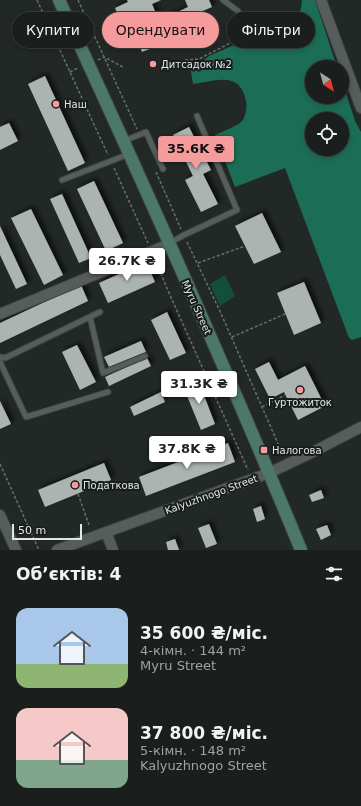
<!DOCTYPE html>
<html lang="uk">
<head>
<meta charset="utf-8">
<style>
	:root { --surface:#1a1e1c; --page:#272b29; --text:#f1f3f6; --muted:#9fa2a3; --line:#383c3b; --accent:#f59b9c }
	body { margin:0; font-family:"DejaVu Sans",sans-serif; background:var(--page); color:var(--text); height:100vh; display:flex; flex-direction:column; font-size:15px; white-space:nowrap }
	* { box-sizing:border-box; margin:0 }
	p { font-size:13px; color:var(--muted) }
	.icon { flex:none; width:22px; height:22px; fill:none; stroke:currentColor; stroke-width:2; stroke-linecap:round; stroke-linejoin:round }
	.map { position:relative; height:550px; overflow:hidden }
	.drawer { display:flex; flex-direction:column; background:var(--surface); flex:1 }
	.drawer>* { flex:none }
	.top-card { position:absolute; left:12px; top:12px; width:337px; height:36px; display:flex; gap:8px }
	.needle { width:26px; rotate:144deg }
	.controls { position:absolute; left:305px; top:60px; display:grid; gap:8px }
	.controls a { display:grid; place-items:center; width:44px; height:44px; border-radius:50%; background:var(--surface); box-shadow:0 2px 6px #0003,0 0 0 1px var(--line); font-size:20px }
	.scale { position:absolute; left:12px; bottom:10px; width:70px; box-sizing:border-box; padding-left:4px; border:2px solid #e2e6e4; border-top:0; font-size:11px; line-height:14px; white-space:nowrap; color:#e2e6e4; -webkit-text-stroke:3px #181e1c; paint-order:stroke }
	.price { position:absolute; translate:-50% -34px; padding:0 9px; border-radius:4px; background:#fff; color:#222; font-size:13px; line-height:26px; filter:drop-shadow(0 1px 2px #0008) }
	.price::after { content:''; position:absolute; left:50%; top:24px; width:12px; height:9px; margin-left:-6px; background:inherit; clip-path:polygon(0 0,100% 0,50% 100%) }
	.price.active { background:var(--accent); color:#111 }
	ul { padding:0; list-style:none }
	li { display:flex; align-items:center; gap:12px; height:100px; padding:0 16px }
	li span { display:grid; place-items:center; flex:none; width:112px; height:80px; border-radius:12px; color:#555 }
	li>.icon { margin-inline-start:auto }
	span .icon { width:48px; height:48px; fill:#fffc; stroke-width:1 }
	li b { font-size:17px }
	h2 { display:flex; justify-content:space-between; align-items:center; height:48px; padding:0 16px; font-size:17px }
	.tag { padding:0 14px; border-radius:18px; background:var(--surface); box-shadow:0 2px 6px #0003,0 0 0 1px var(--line); font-size:14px; line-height:36px }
	.tag.active { background:var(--accent); color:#111 }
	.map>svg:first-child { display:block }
	.green { fill:#144f3d }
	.forest { fill:#1c6d55; fill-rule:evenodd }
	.building { fill:#acb4b1; filter:url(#shadow) }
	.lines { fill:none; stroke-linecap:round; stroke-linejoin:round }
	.lane-casing { stroke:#3f4442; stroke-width:7 }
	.street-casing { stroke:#3f4442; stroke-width:12 }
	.secondary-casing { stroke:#3f4442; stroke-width:14 }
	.path { stroke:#6a6f6d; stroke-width:1.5; stroke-dasharray:3 2; stroke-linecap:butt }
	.lane { stroke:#565d5a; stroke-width:5 }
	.street { stroke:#565d5a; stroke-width:10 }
	.secondary { stroke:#4c786a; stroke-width:12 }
	.poi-dot { fill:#f59b9c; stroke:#181e1c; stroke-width:1.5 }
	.labels { text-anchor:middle; stroke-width:4; stroke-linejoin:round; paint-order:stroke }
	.poi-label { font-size:10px; fill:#e2e6e4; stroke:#181e1c; text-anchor:start }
	.street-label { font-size:10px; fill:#e2e6e4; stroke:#181e1c }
</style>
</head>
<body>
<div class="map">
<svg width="361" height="550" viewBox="0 0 361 550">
	<defs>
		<filter id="shadow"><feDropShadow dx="3.5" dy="-3.5" stdDeviation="2" flood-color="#0009"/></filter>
	</defs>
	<rect width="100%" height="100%" fill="#222825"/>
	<path class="green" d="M225 275 235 296 220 306 210 284Z"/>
	<path class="forest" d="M302 0H315L337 67H312V97H342V81L355 121 361 132V337L352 340 349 338 285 168 235 187 215 135C221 132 238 126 242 121 246 116 247 107 246 101 240 70 215 81 193 84L191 71 209 56 294 19 301 9ZM312 119H342V149H312Z"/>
	<path class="building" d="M127 0H161L152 4 159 21 188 7 185 0H209L212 7 198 13 208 34 194 40 187 23 158 36 162 44 142 52 136 37 148 32 140 15 122 23 115 8 128 2Z
		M45 76 85 163 68 171 28 84Z
		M9 123 18 141 0 150V127Z
		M189 127 211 170 203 174 218 204 201 212 185 180 193 176 173 135Z
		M94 181 123 243 106 251 77 189Z
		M62 194 91 258 79 263 50 199Z
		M31 209 63 275 44 285 11 218Z
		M262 213 281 252 254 264 235 226Z
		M0 226 27 284 16 289 0 255Z
		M146 262 155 282 108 303 99 283Z
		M304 282 321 323 294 335 277 293Z
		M81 285 88 301 0 343V323Z
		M167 312 186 353 170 360 151 320Z
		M141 341 146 352 109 367 104 357Z
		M77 345 96 382 80 390 62 352Z
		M147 358 151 366 109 386 105 377Z
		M269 362 278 380 305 366 325 406 298 420 284 392 270 399 255 369Z
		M198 380 215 424 201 430 183 386Z
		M161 392 165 402 134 416 130 407Z
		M0 401 11 424 0 429Z
		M228 443 235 462 146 496 139 477Z
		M104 463 111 480 45 507 38 490Z
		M321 490 324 498 312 502 309 495Z
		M261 506 265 519 257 522 253 509Z
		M209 524 217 544 206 548 198 528Z
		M327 525 331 535 321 540 316 529Z
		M175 539 179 550H168L166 542Z"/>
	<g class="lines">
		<g class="lane-casing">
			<path id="lane" d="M223 0 238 11 249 33
				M124 141 146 132 163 169
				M62 180 129 154
				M170 243 184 235 237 210 197 116
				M90 317 103 373 145 356
				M0 357 5 358 100 312
				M0 362 26 417 108 392"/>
		</g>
		<g class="street-casing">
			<path id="street" d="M321 0 361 108
				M0 314 169 244
				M0 515 16 550
				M106 532 113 550
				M57 550 269 473 313 452 361 427"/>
		</g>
		<g class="secondary-casing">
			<path id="secondary" d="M59 0C143 182 225 365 301 550"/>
		</g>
		<path class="path" d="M37 0 108 155
			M78 0 137 129
			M98 60 104 57 123 67
			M185 60 199 59 244 36
			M70 72 78 68
			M114 168 148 243
			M156 172 181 229
			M187 242 219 309 283 455
			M155 259 166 286 248 470
			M198 263 245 246
			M232 337 285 314
			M262 407 285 395
			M0 464 39 550
			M78 494 89 525"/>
		<use href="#lane" class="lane"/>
		<use href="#street" class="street"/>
		<use href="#secondary" class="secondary"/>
	</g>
	<g class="poi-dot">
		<circle cx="153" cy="64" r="4"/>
		<circle cx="56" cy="104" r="4"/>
		<circle cx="300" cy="390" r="4"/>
		<rect x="260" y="446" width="8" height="8" rx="2"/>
		<circle cx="75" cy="485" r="4"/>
	</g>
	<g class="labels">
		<g class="poi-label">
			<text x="161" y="68">Дитсадок №2</text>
			<text x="64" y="108">Наш</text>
			<text x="300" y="406" text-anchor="middle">Гуртожиток</text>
			<text x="272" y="454">Налогова</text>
			<text x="83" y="489">Податкова</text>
		</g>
		<g class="street-label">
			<text transform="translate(197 307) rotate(66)" y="4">Myru Street</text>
			<text transform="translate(211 494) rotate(-20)" y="4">Kalyuzhnogo Street</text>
		</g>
	</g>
</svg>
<div class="controls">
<a><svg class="needle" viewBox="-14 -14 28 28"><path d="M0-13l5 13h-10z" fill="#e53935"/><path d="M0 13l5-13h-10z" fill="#9fa2a3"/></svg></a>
<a><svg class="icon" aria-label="locate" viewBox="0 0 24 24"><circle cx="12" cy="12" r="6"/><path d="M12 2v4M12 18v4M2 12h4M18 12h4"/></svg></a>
</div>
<div class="scale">50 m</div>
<b class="price active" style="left:196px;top:170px">35.6K ₴</b>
<b class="price" style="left:127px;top:282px">26.7K ₴</b>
<b class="price" style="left:199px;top:405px">31.3K ₴</b>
<b class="price" style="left:187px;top:470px">37.8K ₴</b>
<div class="top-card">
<a class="tag">Купити</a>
<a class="tag active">Орендувати</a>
<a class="tag">Фільтри</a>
</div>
</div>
<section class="drawer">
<h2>Об’єктів: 4<svg class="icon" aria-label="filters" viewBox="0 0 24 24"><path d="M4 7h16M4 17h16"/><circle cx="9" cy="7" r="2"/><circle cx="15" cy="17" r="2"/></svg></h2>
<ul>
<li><span style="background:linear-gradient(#a9c7e8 70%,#8fb573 0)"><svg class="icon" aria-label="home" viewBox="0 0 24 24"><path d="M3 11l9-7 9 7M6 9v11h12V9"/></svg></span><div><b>35 600 ₴/міс.</b><p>4-кімн. · 144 m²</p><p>Myru Street</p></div></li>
<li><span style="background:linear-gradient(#f6c9c9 65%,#7fa58c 0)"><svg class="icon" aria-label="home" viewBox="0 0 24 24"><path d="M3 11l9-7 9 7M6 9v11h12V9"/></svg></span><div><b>37 800 ₴/міс.</b><p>5-кімн. · 148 m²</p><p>Kalyuzhnogo Street</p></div></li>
</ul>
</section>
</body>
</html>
